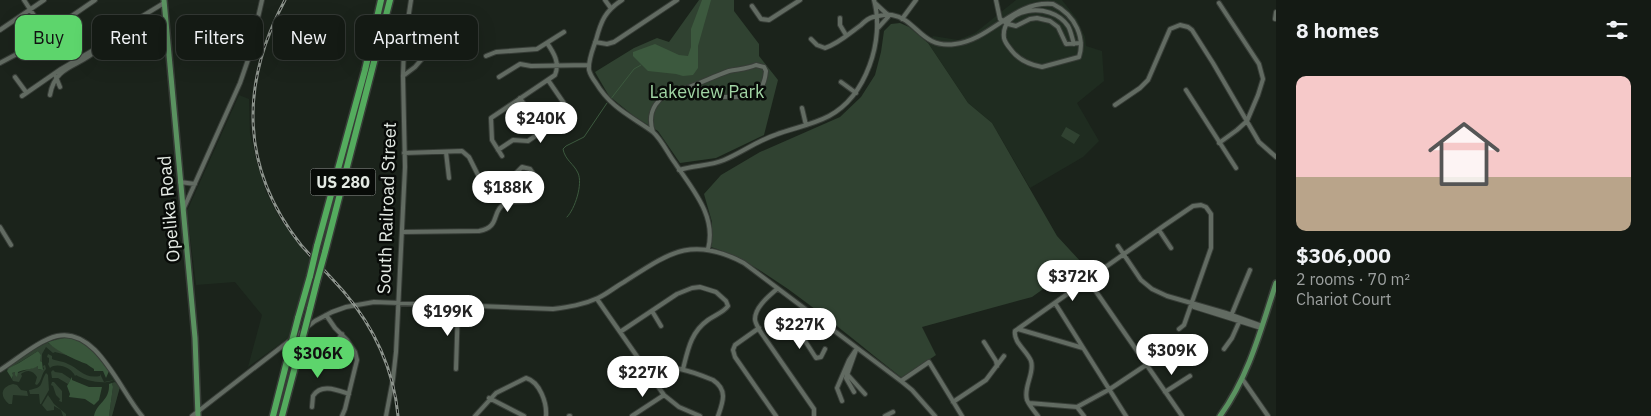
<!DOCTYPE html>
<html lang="en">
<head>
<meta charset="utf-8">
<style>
	:root { --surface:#141a14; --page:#212722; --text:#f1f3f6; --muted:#9da1a0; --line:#333834; --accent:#5dd56c }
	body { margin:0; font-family:"IBM Plex Sans",sans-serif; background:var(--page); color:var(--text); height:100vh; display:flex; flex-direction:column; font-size:19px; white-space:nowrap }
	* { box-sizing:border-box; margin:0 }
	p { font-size:16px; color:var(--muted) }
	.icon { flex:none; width:28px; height:28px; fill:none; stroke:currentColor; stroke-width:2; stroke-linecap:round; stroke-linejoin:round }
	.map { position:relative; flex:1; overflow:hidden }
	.panel { display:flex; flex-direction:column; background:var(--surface); width:375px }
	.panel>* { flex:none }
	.guide { position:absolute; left:15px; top:15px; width:475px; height:45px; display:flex; gap:10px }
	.price { position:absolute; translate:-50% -42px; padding:0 11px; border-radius:18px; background:#fff; color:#222; font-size:16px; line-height:32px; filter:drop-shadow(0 1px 2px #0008) }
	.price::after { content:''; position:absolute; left:50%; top:30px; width:15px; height:11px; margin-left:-8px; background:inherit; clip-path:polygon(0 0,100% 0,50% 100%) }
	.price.selected { background:var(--accent); color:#111 }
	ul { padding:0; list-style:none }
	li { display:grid; align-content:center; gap:10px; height:265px; padding:0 20px }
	li span { display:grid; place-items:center; height:155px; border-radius:10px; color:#555 }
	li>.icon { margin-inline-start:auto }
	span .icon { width:90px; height:90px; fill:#fffc; stroke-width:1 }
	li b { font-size:21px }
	h2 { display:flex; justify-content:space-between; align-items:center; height:60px; padding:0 20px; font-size:21px }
	.pill { padding:0 18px; border-radius:10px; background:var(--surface); box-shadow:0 5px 20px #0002,0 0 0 1px var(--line); font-size:18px; line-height:45px }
	.pill.selected { background:var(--accent); color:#111 }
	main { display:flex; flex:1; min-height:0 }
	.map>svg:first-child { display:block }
	.built { fill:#1f2c20 }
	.green { fill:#304231 }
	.forest { fill:#39563b }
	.water { fill:#3c593e }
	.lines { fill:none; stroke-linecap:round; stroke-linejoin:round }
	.stream { stroke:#3c593e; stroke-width:1 }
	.minor-casing { stroke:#373d37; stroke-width:6 }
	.major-casing { stroke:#373d37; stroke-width:8 }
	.highway-casing { stroke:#373d37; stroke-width:9 }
	.minor { stroke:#626b62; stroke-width:4 }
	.major { stroke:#5a9260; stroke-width:5 }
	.highway { stroke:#54ac5e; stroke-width:6 }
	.rail-casing { stroke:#8d948d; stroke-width:3 }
	.rail { stroke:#080b08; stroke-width:1; stroke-dasharray:4; stroke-linecap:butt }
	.highway-bridge-casing { stroke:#373d37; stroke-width:9; stroke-linecap:butt }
	.highway-bridge { stroke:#54ac5e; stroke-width:6 }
	.labels { text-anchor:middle; stroke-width:5; stroke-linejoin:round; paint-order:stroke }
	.shield { fill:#080b08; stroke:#a1a6a1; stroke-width:1 }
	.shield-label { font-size:16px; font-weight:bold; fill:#e3e9e3 }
	.park-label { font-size:18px; fill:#a1d4a4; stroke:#080b08 }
	.street-label { font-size:18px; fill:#e3e9e3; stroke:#080b08 }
</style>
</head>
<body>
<main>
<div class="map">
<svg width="1276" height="416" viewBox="0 0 1276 416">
	<rect width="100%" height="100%" fill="#1b231b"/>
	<path class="built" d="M1016 0H1062L1077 19 1085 37 1086 46 1102 51 1104 81 1077 103 1099 141 1083 157 1030 188 992 123 968 103 928 43 933 36 958 40 975 33Z
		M239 95 249 99 250 133 257 163 266 192 280 219 310 259 291 336 248 367 262 315 235 282 196 285 187 211Z
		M62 337 101 358 120 386 112 416H0V370L50 340Z"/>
	<path class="green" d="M699 0H734V11L759 44V56L778 80 764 135 716 158 680 163 658 131 635 117 609 96 595 72 634 48 657 38 669 42Z
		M900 23 909 27 928 43 968 103 992 123 1057 236 1081 262 1032 297 922 327 936 355 902 378C864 348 827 317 788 289 763 272 740 256 711 247L712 222 704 194 721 175 760 152 840 117 861 97 875 75 881 52 884 31 891 24Z
		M1066 127 1080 135 1074 144 1061 136Z
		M68 337 84 341 68 337 48 343 62 352 69 354 70 356 55 352 53 353 46 347 42 354V362L39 361 41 355 38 351 7 370 8 367C27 355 45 339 68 337Z
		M48 354 52 356V359C57 361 63 361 68 364 80 369 84 379 100 376V374L104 382 114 380C104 385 86 381 76 375L75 376C72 368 57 362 50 368L48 364 49 362V358L47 357Z
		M45 365 46 369C41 374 42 381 37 385L35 384 37 377C33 370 27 369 21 374L22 376 19 382 13 381 12 379 13 377 12 373 15 372 18 373 38 366V369L41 370 44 369 43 366Z
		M53 370 55 372 62 373 71 379 68 384 58 378H52L51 372Z
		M46 373 48 375 49 390 41 404H40L39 394H30L29 390C45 387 39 384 46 373Z
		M54 382 62 391V402L59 401 60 399 56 395 53 386 51 385 52 382Z
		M115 382 120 387 112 416H109L113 387 112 383Z
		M13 384 17 385 21 390 27 391 28 396 13 395 12 404H9C0 397 0 387 13 384Z
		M48 395 54 404 66 414V416H63L61 410 54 406V410L47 411 42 405Z"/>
	<path class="forest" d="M68 337 85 342 94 349 109 371 106 378 103 371H94V369C90 367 88 364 84 363 74 359 54 350 48 342Z
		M38 351 41 355 40 361 42 362 43 370 38 369V366C32 370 25 369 18 372L17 377 15 375V372L12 373 13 375 12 379 7 371 9 368 19 363Z
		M72 377V380L89 387H102L99 400 94 405 85 399 69 397 70 394 67 386Z
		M112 383 113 387 109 416H94C97 402 110 401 109 384Z"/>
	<path class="water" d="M702 0H711L698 46V68L693 75 683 76 676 74 648 71 633 56V52L655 44 679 55 688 56 691 47V29Z"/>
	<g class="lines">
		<path class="stream" d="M610 100 634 69 641 65
			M567 217C575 209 583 184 578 173 574 164 565 160 563 149L566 146 584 137 607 103"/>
		<g class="minor-casing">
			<path id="minor" d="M24 0 46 34
				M605 0 610 7
				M622 0C605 11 601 21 596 40 593 49 588 60 589 70 590 74 593 79 596 83 611 108 631 116 653 132 662 140 668 154 675 163 692 189 717 216 708 249
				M996 0 1000 19 1008 24 1016 26 1030 19 1037 18 1050 21 1058 27 1066 44 1081 43
				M875 3 888 15
				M1219 3 1259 64 1263 79 1258 95 1247 121 1237 130 1219 143
				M752 6 761 19 769 20 800 0
				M840 18V25L846 35
				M902 19 916 0
				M1275 19 1276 12
				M878 28 888 17
				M0 30 44 0
				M811 39 817 45 825 48C838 44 850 33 861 25 864 22 869 18 873 17 879 16 886 14 892 15 917 19 921 49 955 44 991 40 1014 0 1053 4 1063 9 1072 17 1077 28 1081 37 1082 48 1079 57L1042 67C1031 65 1019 60 1012 51 1009 47 1005 43 1004 38 1000 8 1050 0 1068 26 1071 31 1072 38 1074 44
				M595 42 607 44 614 42 677 0
				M486 56 496 52 537 49 564 32
				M0 63 15 55 95 0
				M756 65 764 67 766 71C763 102 745 96 722 97 702 98 698 97 680 90 697 85 712 77 729 71 738 69 747 69 756 65Z
				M403 76 415 67 428 52
				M15 77 26 92
				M56 77 60 87
				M499 77 520 64 531 66 589 65
				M841 82 856 93
				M1186 90 1236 168
				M50 95C55 64 81 67 98 49
				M22 96 61 69 102 45 131 23 164 3
				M520 98 542 131
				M1115 105 1140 88 1148 80 1170 29 1180 25 1188 27 1192 30 1213 63 1259 142 1276 157
				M802 108 806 125
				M653 132C646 111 658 94 680 90
				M498 150 513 140 528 141 570 112 548 80
				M446 152 449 178
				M404 153 462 151 469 157 479 177
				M502 156 492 140 491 118 555 75C560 63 554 53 547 43
				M679 170C694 165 710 166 724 160 741 153 757 141 775 135 793 128 812 125 829 116 866 96 885 40 874 0
				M180 182 195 184
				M183 210 240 83 249 57 262 0
				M0 227 11 245
				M1159 230 1171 248
				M402 232 479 231C501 227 491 212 504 204 517 197 529 208 540 193L541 185 530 169 522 167 515 174
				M1118 246 1141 280 1152 289 1167 296 1226 313 1262 326
				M1088 280 1182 416
				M777 289C769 296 755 307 755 319 755 323 758 327 760 331L814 409V416
				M597 299 664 395 679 407 700 416
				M1055 303 1126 416
				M1192 303 1194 307 1258 327 1262 326
				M806 310 798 320V330L816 358 821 357 825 349
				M652 311 661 326
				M326 315 335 328 347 340 355 352 357 360 345 409 342 416
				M1231 316 1250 270
				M759 328 735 345 733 350 735 357 776 416
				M1018 329 1083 348
				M620 332 677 294 692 288 700 287 716 292 726 301 728 306C724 312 715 315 708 320 691 332 688 349 683 369
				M984 342 996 361 997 366
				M1224 349 1232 338 1240 320
				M325 358 342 334
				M456 369 458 305
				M0 370C16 360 39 340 57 336 97 327 120 391 142 416
				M647 372C671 363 691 371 713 380 728 390 723 402 718 416
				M847 374 865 394
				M1243 380 1268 416
				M901 381 929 362 962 416
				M854 392 846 378 856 350
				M1165 392 1190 376
				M489 398 524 416
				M842 401 837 388 849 360 857 348
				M953 402 986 380 1004 356
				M1029 403 1077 407 1110 389 1146 365
				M312 407 313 396C321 383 337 390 349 394
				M1077 407 1084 416
				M192 416 315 321 332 312 346 307 374 302 553 309C568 307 583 305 598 298 607 294 615 287 624 282 669 253 692 235 744 263L901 381 912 390 935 416
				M386 416 393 379 396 352 405 167 403 76 404 46 411 0
				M475 416 496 393 526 378C540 382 547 403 546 416
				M569 416H570
				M632 416 664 395
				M885 416 893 412
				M1038 416C1034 411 1029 405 1027 400 1023 387 1035 373 1031 361 1027 351 1013 342 1015 331L1165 225 1193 206 1201 205 1206 207 1211 214V248L1184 325 1179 329"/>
		</g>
		<g class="major-casing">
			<path id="major" d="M164 0 195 338 198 416
				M1220 416C1249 376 1261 329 1276 283"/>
		</g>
		<g class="highway-casing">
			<path id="highway" d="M317 246 365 70 381 0
				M325 252 390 0
				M310 309 317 281
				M298 318 310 276
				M273 416 289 353
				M282 416 301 344"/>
		</g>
		<use href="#minor" class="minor"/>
		<use href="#major" class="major"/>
		<use href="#highway" class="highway"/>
		<g class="rail-casing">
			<path id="rail" d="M285 0C240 84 240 168 301 245 315 261 330 276 344 292 374 327 394 370 398 416"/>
		</g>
		<use href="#rail" class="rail"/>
		<g class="highway-bridge-casing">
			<path id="highway-bridge" d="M310 276 317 246
				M317 281 325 252
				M301 344 310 309
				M289 353 298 318"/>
		</g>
		<use href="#highway-bridge" class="highway-bridge"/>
	</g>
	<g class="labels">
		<rect class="shield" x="310.5" y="168.5" width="65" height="27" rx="4"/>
		<g class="shield-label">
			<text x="343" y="188">US 280</text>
		</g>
		<g class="park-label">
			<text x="707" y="98">Lakeview Park</text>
		</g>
		<g class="street-label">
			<text transform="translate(387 208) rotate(-88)" y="6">South Railroad Street</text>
			<text transform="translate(169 209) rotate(-95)" y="6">Opelika Road</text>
		</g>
	</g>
</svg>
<b class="price" style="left:541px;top:144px">$240K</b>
<b class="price" style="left:508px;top:213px">$188K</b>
<b class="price" style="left:1073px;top:302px">$372K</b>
<b class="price" style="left:448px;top:337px">$199K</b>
<b class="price" style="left:800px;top:350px">$227K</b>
<b class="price" style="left:1172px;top:376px">$309K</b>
<b class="price selected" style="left:318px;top:379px">$306K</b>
<b class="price" style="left:643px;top:398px">$227K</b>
<div class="guide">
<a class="pill selected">Buy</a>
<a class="pill">Rent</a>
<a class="pill">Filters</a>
<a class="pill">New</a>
<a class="pill">Apartment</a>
</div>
</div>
<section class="panel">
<h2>8 homes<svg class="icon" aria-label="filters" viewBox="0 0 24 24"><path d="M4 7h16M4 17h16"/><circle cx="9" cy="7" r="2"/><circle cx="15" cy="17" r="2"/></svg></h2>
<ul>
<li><span style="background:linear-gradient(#f6c9c9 65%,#b9a48a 0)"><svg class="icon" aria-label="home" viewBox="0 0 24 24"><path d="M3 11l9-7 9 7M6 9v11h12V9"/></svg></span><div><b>$306,000</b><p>2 rooms · 70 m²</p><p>Chariot Court</p></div></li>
</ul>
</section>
</main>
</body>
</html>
